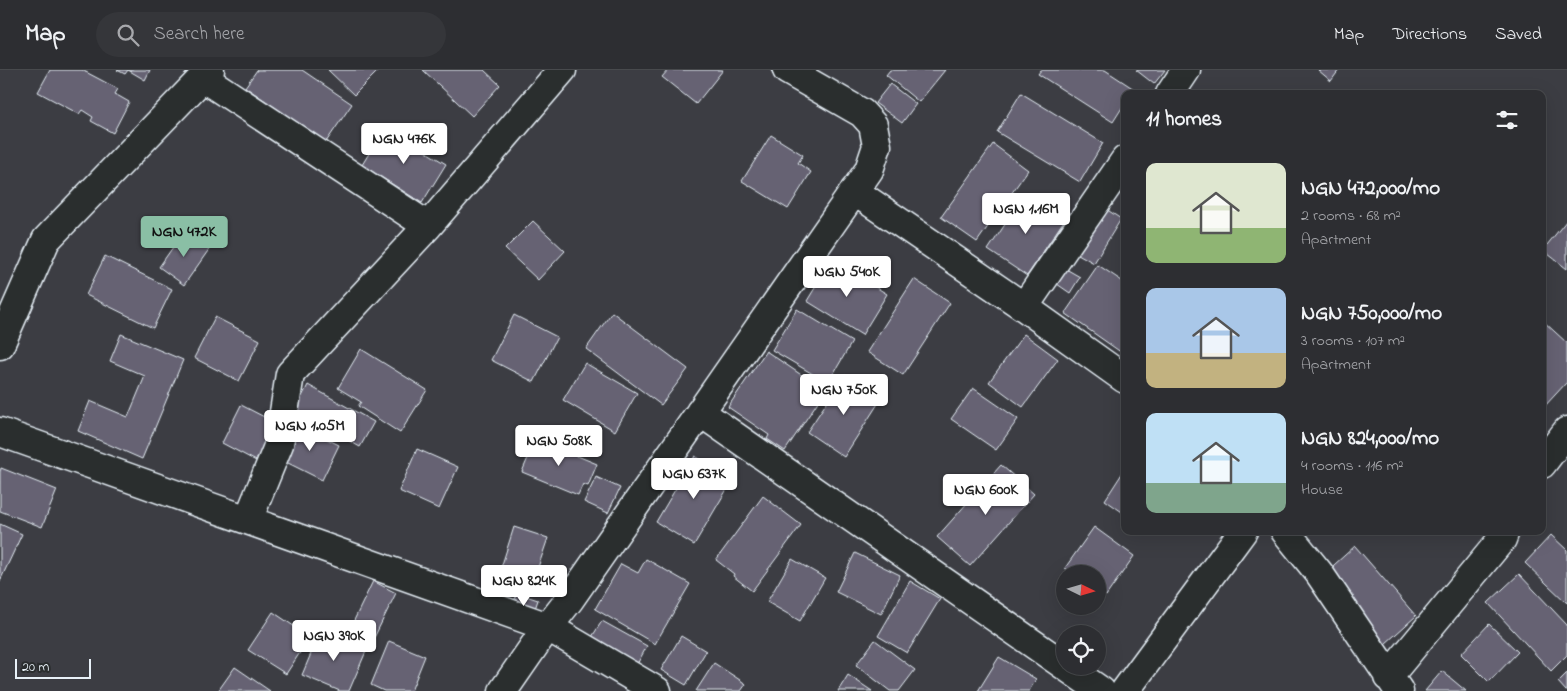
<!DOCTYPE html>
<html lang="en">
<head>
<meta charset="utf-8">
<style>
	:root { --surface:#2d2e32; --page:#35363a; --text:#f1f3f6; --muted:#a7a8ac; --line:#484a4d; --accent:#8abfa5 }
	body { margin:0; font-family:"Indie Flower",sans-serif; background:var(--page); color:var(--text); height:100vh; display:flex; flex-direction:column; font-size:19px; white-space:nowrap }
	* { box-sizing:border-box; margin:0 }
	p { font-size:16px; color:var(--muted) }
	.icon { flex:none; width:28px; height:28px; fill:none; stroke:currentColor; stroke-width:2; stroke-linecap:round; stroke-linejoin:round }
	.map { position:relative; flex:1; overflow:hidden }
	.side { position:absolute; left:1121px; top:20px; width:425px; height:445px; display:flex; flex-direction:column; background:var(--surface); border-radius:10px; box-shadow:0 5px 20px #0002,0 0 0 1px var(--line) }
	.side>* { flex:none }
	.needle { width:32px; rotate:95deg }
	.controls { position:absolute; left:1056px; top:495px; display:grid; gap:10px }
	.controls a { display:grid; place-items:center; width:50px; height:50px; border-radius:50%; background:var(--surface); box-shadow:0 5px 20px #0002,0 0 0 1px var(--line); font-size:25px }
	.scale { position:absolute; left:15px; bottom:12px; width:76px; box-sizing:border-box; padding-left:5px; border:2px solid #e8f1f8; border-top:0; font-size:14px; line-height:18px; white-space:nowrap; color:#e8f1f8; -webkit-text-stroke:4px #2a2d2e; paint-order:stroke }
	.price { position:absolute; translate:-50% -42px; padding:0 11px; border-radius:5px; background:#fff; color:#222; font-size:16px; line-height:32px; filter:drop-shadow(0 1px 2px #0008) }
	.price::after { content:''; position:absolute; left:50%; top:30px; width:15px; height:11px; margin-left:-8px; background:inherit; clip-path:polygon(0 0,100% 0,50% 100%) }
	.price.current { background:var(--accent); color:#111 }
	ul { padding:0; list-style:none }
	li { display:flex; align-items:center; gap:15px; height:125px; padding:0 25px }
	li span { display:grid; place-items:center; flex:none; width:140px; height:100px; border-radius:10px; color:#555 }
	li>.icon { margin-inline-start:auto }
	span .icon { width:60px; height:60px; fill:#fffc; stroke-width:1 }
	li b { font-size:21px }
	h2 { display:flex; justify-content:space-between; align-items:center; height:60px; padding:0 25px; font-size:21px }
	header { display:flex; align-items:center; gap:30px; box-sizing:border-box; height:70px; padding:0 25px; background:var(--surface); border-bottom:1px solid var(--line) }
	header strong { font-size:24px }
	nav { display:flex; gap:28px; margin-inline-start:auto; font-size:18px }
	.search { width:350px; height:45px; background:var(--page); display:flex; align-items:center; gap:12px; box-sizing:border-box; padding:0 18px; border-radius:28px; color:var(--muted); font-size:19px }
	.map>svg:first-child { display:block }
	.building { fill:#666273; stroke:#e8f1f8 }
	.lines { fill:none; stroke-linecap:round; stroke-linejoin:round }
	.minor-casing { stroke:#e8f1f8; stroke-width:31 }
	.minor { stroke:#2a2d2e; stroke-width:28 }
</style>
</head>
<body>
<header>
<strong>Map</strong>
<div class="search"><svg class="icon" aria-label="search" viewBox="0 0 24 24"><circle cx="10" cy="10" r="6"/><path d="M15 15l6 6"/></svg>Search here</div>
<nav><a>Map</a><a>Directions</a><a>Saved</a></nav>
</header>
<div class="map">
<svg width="1567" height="621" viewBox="0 0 1567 621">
	<rect width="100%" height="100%" fill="#3c3d43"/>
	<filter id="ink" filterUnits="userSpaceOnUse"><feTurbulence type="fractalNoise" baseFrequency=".02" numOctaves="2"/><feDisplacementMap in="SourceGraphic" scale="10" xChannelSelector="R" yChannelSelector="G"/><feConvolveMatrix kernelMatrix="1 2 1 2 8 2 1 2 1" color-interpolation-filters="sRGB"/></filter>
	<g filter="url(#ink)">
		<path class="building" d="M50 0H82L118 19 115 24 129 32 113 63 91 51 93 47 82 40 79 44 38 22Z
			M117 0H150L145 10 128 0 125 4Z
			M257 0H302L352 34 326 72 245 17Z
			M328 0H375L377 2 354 25Z
			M423 0H484L500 15 472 46Z
			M668 0H723L696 34 662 7Z
			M890 0H945L919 32 886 5Z
			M1041 0H1105L1134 19 1131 24H1125V33L1113 52 1038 4Z
			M1136 0H1165L1154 14Z
			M1318 0H1339L1331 11Z
			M890 14 916 34 902 53 875 33Z
			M1021 23 1103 73 1080 112 997 62Z
			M385 57 446 94 422 133 362 95Z
			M771 65 803 85 798 93 811 102 788 139 742 111Z
			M993 74 1028 100 977 172 941 147Z
			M1026 123 1065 149 1027 206 988 180Z
			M1106 139 1121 149 1094 193 1078 184Z
			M1567 150V199L1543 180Z
			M533 151 565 181 538 210 505 179Z
			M185 160 210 178 184 215 159 197Z
			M105 186 172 219 153 258 86 225Z
			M832 190 887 224 862 265 807 231Z
			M1098 195 1125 213V285L1065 243Z
			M1066 199 1080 207 1070 223 1057 214Z
			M914 209 950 233 903 305 867 282Z
			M797 239 852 272 828 313 772 280Z
			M612 242 688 299 661 335 586 279Z
			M514 245 557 267 534 312 491 290Z
			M215 247 260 270 239 311 194 288Z
			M1542 250 1567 273V312L1543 338Z
			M121 264 183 290 142 389 78 361 90 331 128 347 145 306 110 291Z
			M1024 264 1058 289 1023 337 989 312Z
			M361 279 427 320 400 363 358 336 361 332 338 318Z
			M766 281 825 321 785 381 767 369 769 365 728 337Z
			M585 293 637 323 615 361 563 330Z
			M845 305 881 329 844 387 807 362Z
			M308 315 374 352 360 377 295 340Z
			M973 318 1018 349 996 380 951 349Z
			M241 335 278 354 258 392 222 373Z
			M299 355 339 375 322 410 282 390Z
			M536 369 597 394 588 416 583 414 578 425 522 402Z
			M417 379 458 397 439 439 399 421Z
			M695 386 733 409 694 475 656 452Z
			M1001 395 1034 424 970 496 937 467Z
			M1 398 57 420 42 457 0 441V402Z
			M1125 399V444L1105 430Z
			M596 407 620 418 608 443 584 432Z
			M763 426 801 455 752 521 733 506 734 504 716 490Z
			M0 454 22 464 0 511Z
			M514 457 548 468 532 515 499 504Z
			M1094 457 1134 486 1106 526 1098 520V504H1074L1065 498Z
			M1551 465 1567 480V533L1525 493Z
			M1355 476 1416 546 1385 574 1324 504Z
			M855 483 900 505 881 544 836 522Z
			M646 489 690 514 655 574 595 539 621 494 638 503Z
			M792 489 825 508 800 551 767 532Z
			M1519 504 1567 555V585L1551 601 1488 533Z
			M373 511 396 523 369 578 346 567Z
			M910 511 940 529 907 583 878 566Z
			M517 523 538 530 531 550 510 544Z
			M273 542 310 567 286 604 248 580Z
			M602 551 647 576 636 596 590 570Z
			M1489 554 1518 582 1489 612 1461 584Z
			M321 560 367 579 349 621H340L302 605Z
			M681 566 706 581 686 615 661 600Z
			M875 570 915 600 899 621H890L856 595Z
			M389 571 425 586 411 621H384L371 615Z
			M999 587 1036 609 1029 621H978Z
			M714 593 746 614 741 621H696Z
			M235 597 270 621H218Z
			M1442 601 1466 621H1425Z
			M1567 603V621H1566L1558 612Z
			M848 605 872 621H838Z"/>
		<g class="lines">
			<g class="minor-casing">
				<path id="minor" d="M202 7 428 156
					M1170 24 1186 0
					M854 121 1024 237 1125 309
					M1024 237 1125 90
					M0 275 46 170 210 0
					M700 342 1065 596
					M0 362 548 557 657 621
					M1542 394 1567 361
					M248 450 279 374 290 304 428 156 562 0
					M1285 461 1319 503 1399 621
					M1065 596 1101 621
					M1388 607 1502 469 1505 461
					M503 621 541 566 570 529 869 100 877 76 873 55 862 43 787 0
					M1125 621 1243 461"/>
			</g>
			<use href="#minor" class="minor"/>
		</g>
	</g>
</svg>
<div class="controls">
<a><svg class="needle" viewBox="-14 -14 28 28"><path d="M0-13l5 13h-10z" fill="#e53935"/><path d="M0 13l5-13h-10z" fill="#a7a8ac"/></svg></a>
<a><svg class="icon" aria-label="locate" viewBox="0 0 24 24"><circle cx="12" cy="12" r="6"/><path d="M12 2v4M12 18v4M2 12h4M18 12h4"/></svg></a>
</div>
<div class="scale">20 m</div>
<b class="price" style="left:404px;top:95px">NGN 476K</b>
<b class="price" style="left:1026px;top:165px">NGN 1.16M</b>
<b class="price current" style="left:184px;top:188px">NGN 472K</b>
<b class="price" style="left:847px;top:228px">NGN 540K</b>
<b class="price" style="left:844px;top:346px">NGN 750K</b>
<b class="price" style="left:310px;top:382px">NGN 1.05M</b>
<b class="price" style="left:559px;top:397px">NGN 508K</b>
<b class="price" style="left:694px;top:430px">NGN 637K</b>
<b class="price" style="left:986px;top:446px">NGN 600K</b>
<b class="price" style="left:524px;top:537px">NGN 824K</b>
<b class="price" style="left:334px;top:592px">NGN 390K</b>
<section class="side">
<h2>11 homes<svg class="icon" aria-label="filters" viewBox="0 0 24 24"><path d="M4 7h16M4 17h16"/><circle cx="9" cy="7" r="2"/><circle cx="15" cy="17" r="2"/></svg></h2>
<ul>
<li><span style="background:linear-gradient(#dfe7d0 65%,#8fb573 0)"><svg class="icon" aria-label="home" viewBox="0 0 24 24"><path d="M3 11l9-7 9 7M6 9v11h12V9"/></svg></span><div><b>NGN 472,000/mo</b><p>2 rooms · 68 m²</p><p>Apartment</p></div></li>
<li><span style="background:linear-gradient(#a9c7e8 65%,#c2b280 0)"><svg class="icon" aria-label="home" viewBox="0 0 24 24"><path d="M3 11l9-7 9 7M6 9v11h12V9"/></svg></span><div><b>NGN 750,000/mo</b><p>3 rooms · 107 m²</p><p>Apartment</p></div></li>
<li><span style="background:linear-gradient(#bfe0f5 70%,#7fa58c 0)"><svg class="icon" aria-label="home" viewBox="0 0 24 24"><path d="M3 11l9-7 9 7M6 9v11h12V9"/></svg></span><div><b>NGN 824,000/mo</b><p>4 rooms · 116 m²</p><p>House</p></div></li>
</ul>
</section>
</div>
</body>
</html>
